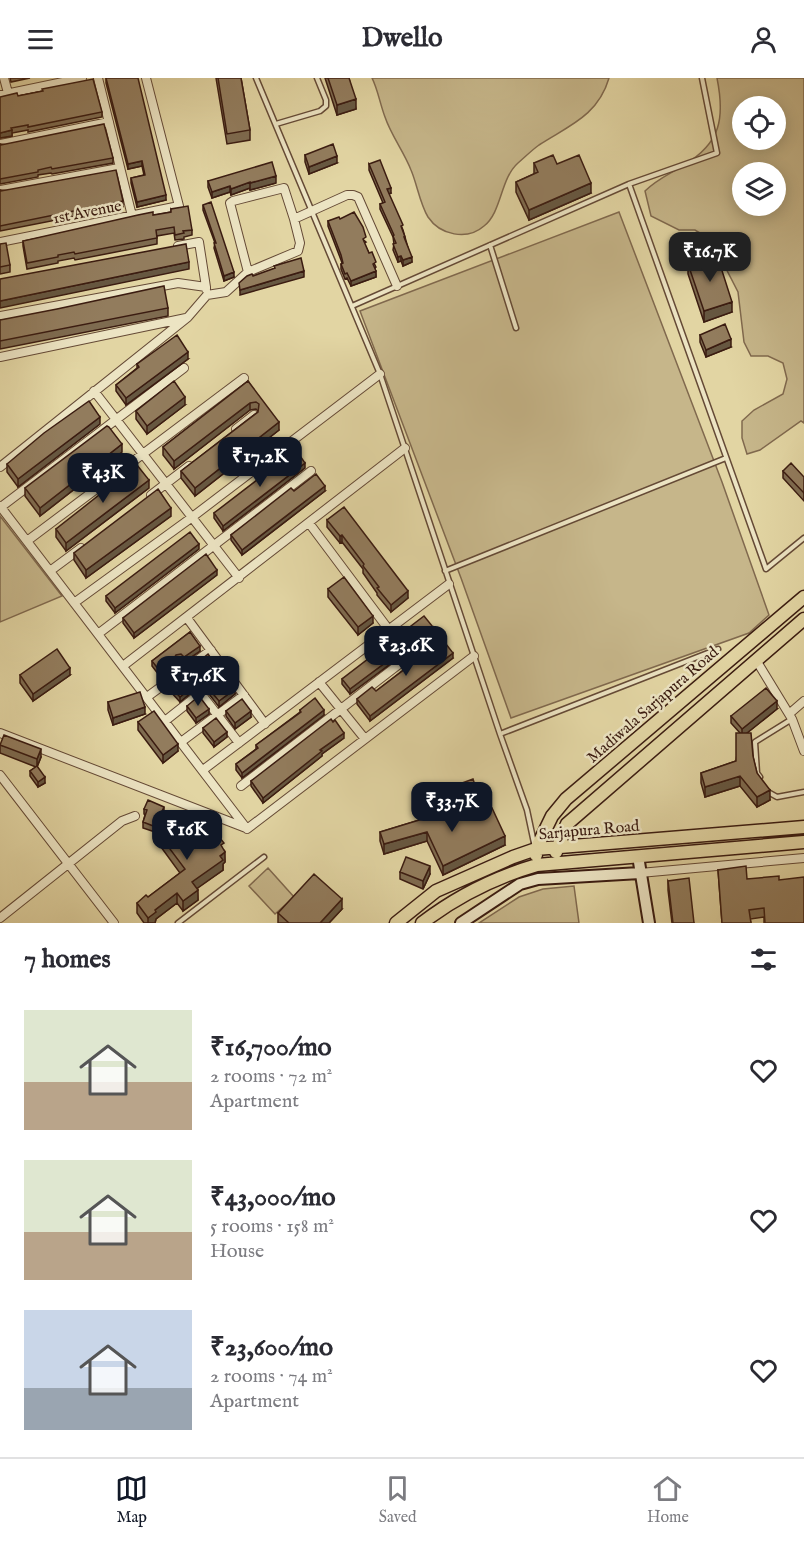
<!DOCTYPE html>
<html lang="en">
<head>
<meta charset="utf-8">
<style>
	:root { --surface:#fff; --page:#f2f2f3; --text:#2b2b33; --muted:#7c7c81; --line:#e1e1e2; --accent:#111827 }
	body { margin:0; font-family:"IM FELL English",serif; background:var(--page); color:var(--text); height:100vh; display:flex; flex-direction:column; font-size:22px; white-space:nowrap }
	* { box-sizing:border-box; margin:0 }
	p { font-size:20px; color:var(--muted) }
	.icon { flex:none; width:33px; height:33px; fill:none; stroke:currentColor; stroke-width:2; stroke-linecap:round; stroke-linejoin:round }
	.map { position:relative; height:845px; overflow:hidden }
	.drawer { display:flex; flex-direction:column; background:var(--surface); flex:1 }
	.drawer>* { flex:none }
	.buttons { position:absolute; left:732px; top:18px; display:grid; gap:12px }
	.buttons a { display:grid; place-items:center; width:54px; height:54px; border-radius:50%; background:var(--surface); box-shadow:0 3px 15px #0003; font-size:30px }
	.price { position:absolute; translate:-50% -51px; padding:0 14px; border-radius:12px; background:var(--accent); color:#fff; font-size:20px; line-height:39px; filter:drop-shadow(0 2px 3px #0008) }
	.price::after { content:''; position:absolute; left:50%; top:36px; width:18px; height:14px; margin-left:-9px; background:inherit; clip-path:polygon(0 0,100% 0,50% 100%) }
	.price.current { background:#222; color:#fff }
	ul { padding:0; list-style:none }
	li { display:flex; align-items:center; gap:18px; height:150px; padding:0 24px }
	li span { display:grid; place-items:center; flex:none; width:168px; height:120px; border-radius:0px; color:#555 }
	li>.icon { margin-inline-start:auto }
	span .icon { width:72px; height:72px; fill:#fffc; stroke-width:1 }
	li b { font-size:26px }
	h2 { display:flex; justify-content:space-between; align-items:center; height:72px; padding:0 24px; font-size:26px }
	header { display:flex; justify-content:space-between; align-items:center; height:78px; padding:0 24px; background:var(--surface); font-size:27px; font-weight:800 }
	.menu { display:flex; justify-content:space-around; align-items:center; height:84px; border-top:2px solid var(--line); background:var(--surface); font-size:16px; color:var(--muted) }
	.menu a { display:grid; justify-items:center; gap:3px }
	.menu .current { color:var(--accent) }
	.map>svg:first-child { display:block }
	.green { fill:#c6b68a; stroke:#80694e; stroke-width:1.5; fill-rule:evenodd }
	.lines { fill:none; stroke-linecap:round; stroke-linejoin:round }
	.lane-casing { stroke:#654a36; stroke-width:7 }
	.street-casing { stroke:#654a36; stroke-width:10 }
	.secondary-casing { stroke:#3b1c11; stroke-width:14 }
	.primary-casing { stroke:#3b1c11; stroke-width:15 }
	.lane { stroke:#ece4c3; stroke-width:4 }
	.street { stroke:#ece4c3; stroke-width:8 }
	.secondary { stroke:#ece4c3; stroke-width:10 }
	.primary { stroke:#e2d5a3; stroke-width:12 }
	.wall { fill:#7e6b50; stroke:#3b1c11; stroke-width:1.5 }
	.shaded-wall { fill:#665741; stroke:#3b1c11; stroke-width:1.5 }
	.building { fill:#927c5d; stroke:#3b1c11; stroke-width:1.5 }
	.labels { text-anchor:middle; stroke-width:5; stroke-linejoin:round; paint-order:stroke }
	.street-label { font-size:16px; fill:#3b1c11; stroke:#ece4c3 }
</style>
</head>
<body>
<header><svg class="icon" aria-label="menu" viewBox="0 0 24 24"><path d="M4 6h16M4 12h16M4 18h16"/></svg>Dwello<svg class="icon" aria-label="person" viewBox="0 0 24 24"><circle cx="12" cy="8" r="4"/><path d="M4 21q1-7 8-7t8 7"/></svg></header>
<div class="map">
<svg width="804" height="845" viewBox="0 0 804 845">
	<rect width="100%" height="100%" fill="#e2d5a3"/>
	<filter id="stains"><feTurbulence type="fractalNoise" baseFrequency=".00333" numOctaves="4"/><feColorMatrix values="0 0 0 0 .2 0 0 0 0 .09 0 0 0 0 .02 0 0 0 .5 -.17"/></filter>
	<radialGradient id="worn" r=".72"><stop offset=".6" stop-color="#630" stop-opacity="0"/><stop offset="1" stop-color="#630" stop-opacity=".3"/></radialGradient>
	<path class="green" d="M372 0H609C598 38 568 48 539 67 532 72 525 79 518 85 500 101 502 134 484 148 467 163 440 157 428 139 420 126 417 106 411 92 404 74 391 57 385 39 380 26 378 12 372 0Z
		M717 0H804V345L801 343 760 372 747 376 742 360V343L754 332 783 316 787 301 783 285 768 278H751L744 264 738 214 718 175 710 161 695 152H679L651 138 645 113C657 101 670 96 684 87 721 65 725 40 717 0ZM742 28H776V62H742ZM742 94H776V128H742Z
		M619 134 722 404 769 537 749 555 511 640 461 500 360 233Z
		M0 438 62 518 0 544Z
		M268 790 294 819 275 836 249 808Z
		M574 808 579 845H479L519 819 543 811Z"/>
	<g class="lines">
		<g class="lane-casing">
			<path id="lane" d="M256 0 380 296 500 656 527 732 534 765
				M276 46 320 33 326 28V22L317 0
				M629 106 766 491 804 460
				M490 167 516 250
				M352 228 629 106 717 75 702 0
				M445 493 726 380
				M500 656 718 571
				M760 699 757 695 755 664 792 641
				M768 714 777 719 804 714
				M178 845 264 779"/>
		</g>
		<g class="street-casing">
			<path id="street" d="M4 0 8 15
				M98 0 132 138
				M0 17 82 0
				M0 66 109 44
				M0 112 119 90
				M294 141 284 110 233 123 230 125 248 194 298 173 300 165 294 141 347 117H353L358 119 397 208
				M0 164 179 128 146 0
				M178 168 199 164 206 209
				M0 238 178 205 206 209V211
				M0 279 186 240
				M94 313 239 500
				M236 351 254 337
				M0 389 188 239 207 217 226 214 248 194
				M151 417 189 388
				M0 428 247 751
				M1 429 184 290
				M309 445 389 552
				M27 463 244 300
				M50 493 81 470
				M74 525 191 440 380 296
				M187 540 265 646
				M98 556 311 393
				M756 582 792 641 804 673
				M179 587 239 665
				M123 588 405 370
				M319 604 365 661
				M147 619 211 572
				M789 636 804 623
				M165 643 227 594
				M0 655 246 750
				M181 664 244 617
				M203 692 449 506
				M0 697 114 845
				M241 708 433 560
				M247 751 474 578
				M640 795 804 780
				M0 840 122 743 135 738"/>
		</g>
		<g class="secondary-casing">
			<path id="secondary" d="M638 778 649 845
				M461 845 520 806 538 801 640 795"/>
		</g>
		<g class="primary-casing">
			<path id="primary" d="M556 774 567 746 804 541
				M536 777V771L552 738 566 721 804 519
				M396 845 436 813 513 779 536 771 804 749
				M422 845C456 819 496 799 537 787L804 764"/>
		</g>
		<use href="#lane" class="lane"/>
		<use href="#street" class="street"/>
		<use href="#secondary" class="secondary"/>
		<use href="#primary" class="primary"/>
	</g>
	<path class="wall" d="M10 0H30L11 4Z
		M106 0 166 122 137 129 131 105V100L144 97 142 88 128 91 106 5Z
		M216 0H241L250 52V62L227 66Z
		M325 0H349L356 31 337 37Z
		M43 13 102 34V39L28 54V52L12 55V58L0 60 18 18Z
		M0 66 113 80V85L52 96 51 95 38 97V99L0 106Z
		M305 77 337 85 309 96 305 84Z
		M534 85 557 86 591 115 529 142 516 114V104L534 96Z
		M369 86 391 115 388 116 403 152 412 184 403 188 401 183 398 184 393 172 394 166 393 159 380 131V126L383 125 369 92Z
		M208 103 276 105 250 112V110L231 117 230 114 212 120 208 109Z
		M0 112 123 123V129L0 153Z
		M203 127 234 199 224 203 214 170 215 165 203 132Z
		M171 131 192 152V157L184 159V161L175 162 174 155 157 158V166L75 182 74 180 58 183V185L27 191 23 168V163L171 134Z
		M340 141 366 164 364 165 376 189 375 190 376 199 351 208 347 200 345 201 341 191V186L342 185 341 182 328 148V143Z
		M0 166 10 187V194L0 196Z
		M688 186 732 234 704 244 688 196Z
		M168 230V238L0 271V242Z
		M700 257 731 269 706 279 700 264Z
		M188 281 126 327 116 313V307L137 290V286Z
		M248 303 279 352 195 418 181 400V393L258 334V333L256 331 250 332 174 391 163 377V369Z
		M185 327 147 356 136 341V333Z
		M100 346 18 409 7 394V386Z
		M122 374 40 438 25 418V410Z
		M305 390 223 453 214 440V435Z
		M783 393 804 399V423L783 400Z
		M149 410 66 473 56 459V451Z
		M294 413H325L242 477 231 462V457Z
		M171 438 86 500 74 482V475Z
		M327 442 408 520 391 534 377 517V515L363 495V491L342 464 340 465 327 449Z
		M199 471 115 535 106 523V518Z
		M217 497 134 560 123 545V540Z
		M328 511 373 545 358 557 328 519Z
		M190 554 200 573 184 584 181 581 176 582 174 585 175 591 162 601 152 588V583Z
		M433 554 350 616 342 606V601Z
		M428 567 453 580 370 643 357 626V621L376 613 428 573Z
		M192 589 217 594 202 606 192 594Z
		M20 597H70L33 623 20 605Z
		M168 606 192 614 180 624 168 611Z
		M209 611 235 616 219 629 209 616Z
		M108 624 145 636 113 647 108 632Z
		M187 628 209 636 196 645 187 633Z
		M777 631 747 655 757 695 770 722 757 729 740 708 705 719 701 705V695L736 683 740 655 731 645V638Z
		M300 632 324 637 242 700 236 692V686L256 671V667L300 634Z
		M226 633 251 639 235 651 226 638Z
		M138 644 178 673 163 685 138 652Z
		M203 650 227 659 214 669 203 655Z
		M344 660 322 676V678L263 725 251 708V703Z
		M0 667 41 679 37 689 45 705 38 709 30 698V693L36 689 0 675Z
		M454 708 480 731 467 735 469 741 505 767 443 797 427 763 384 776 380 763V754L459 730 454 715Z
		M144 731 164 734 160 743 164 750 161 756 143 750V744L145 737 144 736Z
		M161 759 224 772 225 784 223 786V792L197 810 198 822 183 833 177 825 156 841 155 845H144L137 835V825L148 819 180 795 161 769Z
		M718 792 747 801 779 802 804 845H764V839L750 841 751 845H722Z
		M400 794 430 796 423 811 400 801Z
		M668 803 694 845H672L668 812Z
		M342 831 329 845H278V835Z"/>
	<path class="shaded-wall" d="M356 21V31L337 37V27Z
		M12 52V58L0 60V55Z
		M337 78V85L309 96V89Z
		M142 83V88L128 91V86Z
		M276 98V105L250 112V105Z
		M250 104V110L231 117V111Z
		M591 105V115L529 142V132Z
		M230 108V114L212 120V114Z
		M391 110V115L387 117V111Z
		M166 117V122L137 129V124Z
		M401 178V183L398 184V179Z
		M412 179V184L403 188V182Z
		M189 184V191L0 230V223Z
		M304 193V199L240 217V212Z
		M376 193V199L351 208V203Z
		M234 194V199L224 203V198Z
		M732 224V234L704 244V233Z
		M731 261V269L706 279V272Z
		M188 274V281L126 327V320Z
		M185 319V327L147 356V348Z
		M250 325V332L174 391V383Z
		M100 339V346L18 409V401Z
		M279 344V352L195 418V410Z
		M122 366V374L40 438V430Z
		M305 385V390L223 453V448Z
		M149 402V410L66 473V465Z
		M325 408V413L242 477V472Z
		M171 430V438L86 500V492Z
		M342 457V464L340 465V458Z
		M199 466V471L115 535V530Z
		M217 492V497L134 560V555Z
		M408 513V520L391 534V527Z
		M373 538V545L358 557V549Z
		M433 549V554L350 616V611Z
		M200 568V573L184 584V579Z
		M453 575V580L370 643V638Z
		M175 586V591L162 601V596Z
		M217 589V594L202 606V601Z
		M70 590V597L33 623V616Z
		M192 609V614L180 624V619Z
		M235 611V616L219 629V623Z
		M777 623V631L742 659V651Z
		M145 629V636L113 647V640Z
		M209 631V636L196 645V640Z
		M324 632V637L242 700V695Z
		M251 633V639L235 651V645Z
		M227 654V659L214 669V664Z
		M344 655V660L322 676V678L263 725V720L320 672Z
		M178 666V673L163 685V677Z
		M41 671V679L37 689V681Z
		M740 698V708L705 719V709Z
		M45 699V705L38 709V704Z
		M770 712V722L757 729V719Z
		M480 723V731L461 737V729Z
		M164 729V734L158 747V742Z
		M427 754V763L384 776V766Z
		M505 758V767L443 797V788Z
		M225 774V784L223 786V792L192 814V804Z
		M430 788V796L423 811V803Z
		M198 812V822L183 833V823Z
		M177 815V825L156 841 155 845H148V840L155 832Z
		M342 821V831L329 845H320Z"/>
	<path class="building" d="M106 0H138L166 117 137 124 131 100 145 97 142 83 128 86Z
		M218 0H241L250 52 227 56Z
		M328 0H349L356 21 337 27Z
		M93 1 102 34 28 49V47L11 50 12 52 0 55V19L17 15 18 18 43 13 42 11Z
		M104 46 113 80 52 91 51 89 38 92V94L0 101V66L1 67Z
		M333 66 337 78 309 89 305 77Z
		M553 77 557 86 579 77 591 105 529 132 516 104 538 94 534 85Z
		M380 82 391 110 387 111 403 147 401 148 405 159H404L412 179 403 182 401 178 398 179 393 166 396 165 393 158 394 157 380 126 385 124 369 86Z
		M272 84 276 98 250 105V104L231 111 230 108 212 114 208 103Z
		M116 92 123 123 0 148V112L1 113Z
		M211 124 234 194 224 198 214 165H216L203 127Z
		M188 128 192 152 183 153 184 155 175 157 174 149 156 152 157 160 75 176 74 174 58 177V179L27 185 23 163 138 137 153 134V137L171 134V131Z
		M354 134 363 149 366 159 363 161 369 175 372 174 376 184 373 186 376 193 351 203 347 195 345 196 341 186 343 185 341 177 328 143 339 139 340 141Z
		M6 165 10 187 0 189V166Z
		M186 166 189 184 0 223V201Z
		M717 177 732 224 704 233 688 186Z
		M301 180 304 193 240 212 239 205 247 198 252 196 253 198 275 190 274 188Z
		M164 208 168 230 0 263V242L57 231Z
		M725 246 731 261 706 272 700 257Z
		M177 257 188 274 126 320 116 307 139 289 137 286Z
		M174 303 185 319 147 348 136 333Z
		M248 303 279 344 195 410 181 393 258 334 259 326 256 324 250 325 174 383 163 369Z
		M89 323 100 339 18 401 7 386 44 355Z
		M107 348 109 349 122 366 40 430 25 410Z
		M296 372 305 385 223 448 214 435Z
		M791 385 804 399V415L783 393Z
		M137 387 149 402 66 465 56 451Z
		M316 396 325 408 242 472 231 457 291 410 294 413Z
		M158 411 171 430 86 492 74 475Z
		M344 429 408 513 391 527 377 510 379 509 363 488 364 486 342 457 340 458 327 442Z
		M190 454 199 466 115 530 106 518Z
		M206 476 217 492 134 555 123 540Z
		M344 499 373 538 358 549 328 511Z
		M424 538 433 549 350 611 342 601Z
		M190 554 200 568 184 579 181 576 176 577 173 582 175 586 162 596 152 583Z
		M439 557 453 575 370 638 357 621 372 609 376 613 431 571 428 567Z
		M57 571 70 590 33 616 20 597Z
		M208 576 217 589 202 601 192 589Z
		M182 596 192 609 180 619 168 606Z
		M225 598 235 611 219 623 209 611Z
		M766 610 777 623 742 651 731 638Z
		M140 614 145 629 113 640 108 624Z
		M199 618 209 631 196 640 187 628Z
		M315 620 324 632 242 695 236 686 258 670 256 667 301 634 300 632Z
		M242 621 251 633 235 645 226 633Z
		M154 633 178 666 163 677 138 644Z
		M216 640 227 654 214 664 203 650Z
		M331 641 333 644 335 642 344 655 320 672 322 673 263 720 251 703Z
		M736 655H751L753 678 757 695 770 712 757 719 740 698 705 709 701 695 736 683Z
		M4 657 41 671 37 681 0 667Z
		M37 688 45 699 38 704 30 693Z
		M473 701 480 723 461 729 454 708Z
		M148 722 164 729 158 742 164 745 161 751 143 744 147 732 144 731Z
		M465 728 469 741 492 730 505 758 443 788 427 754 384 766 380 754Z
		M190 737 196 743 200 741 204 746 207 744 224 765 221 767 225 774 220 778 223 782 192 804 198 812 183 823 177 815 155 832 156 834 148 840 137 825 146 817 148 819 185 791 161 759Z
		M406 779 430 788 423 803 400 794Z
		M746 788 747 801 779 798V802L804 799V845H765L764 830 749 832 751 845H722L718 792Z
		M314 796 342 821 320 845H289L278 835Z
		M689 800 694 845H673L668 803Z"/>
	<g class="labels">
		<g class="street-label">
			<text transform="translate(87 133) rotate(-11)" y="6">1st Avenue</text>
			<text transform="translate(652 626) rotate(-41)" y="6">Madiwala Sarjapura Road</text>
			<text transform="translate(589 751) rotate(-5)" y="6">Sarjapura Road</text>
		</g>
	</g>
	<rect width="100%" height="100%" filter="url(#stains)"/>
	<rect width="100%" height="100%" fill="url(#worn)"/>
</svg>
<div class="buttons">
<a><svg class="icon" aria-label="locate" viewBox="0 0 24 24"><circle cx="12" cy="12" r="6"/><path d="M12 2v4M12 18v4M2 12h4M18 12h4"/></svg></a>
<a><svg class="icon" aria-label="layers" viewBox="0 0 24 24"><path d="M12 4l9 5-9 5-9-5zM3 14l9 5 9-5"/></svg></a>
</div>
<b class="price current" style="left:710px;top:205px">₹16.7K</b>
<b class="price" style="left:260px;top:410px">₹17.2K</b>
<b class="price" style="left:103px;top:426px">₹43K</b>
<b class="price" style="left:406px;top:599px">₹23.6K</b>
<b class="price" style="left:198px;top:629px">₹17.6K</b>
<b class="price" style="left:452px;top:755px">₹33.7K</b>
<b class="price" style="left:187px;top:783px">₹16K</b>
</div>
<section class="drawer">
<h2>7 homes<svg class="icon" aria-label="filters" viewBox="0 0 24 24"><path d="M4 7h16M4 17h16"/><circle cx="9" cy="7" r="2"/><circle cx="15" cy="17" r="2"/></svg></h2>
<ul>
<li><span style="background:linear-gradient(#dfe7d0 60%,#b9a48a 0)"><svg class="icon" aria-label="home" viewBox="0 0 24 24"><path d="M3 11l9-7 9 7M6 9v11h12V9"/></svg></span><div><b>₹16,700/mo</b><p>2 rooms · 72 m²</p><p>Apartment</p></div><svg class="icon" aria-label="heart" viewBox="0 0 24 24"><path d="M12 20l-8-8c-3-5 5-10 8-4 3-6 11-1 8 4z"/></svg></li>
<li><span style="background:linear-gradient(#dfe7d0 60%,#b9a48a 0)"><svg class="icon" aria-label="home" viewBox="0 0 24 24"><path d="M3 11l9-7 9 7M6 9v11h12V9"/></svg></span><div><b>₹43,000/mo</b><p>5 rooms · 158 m²</p><p>House</p></div><svg class="icon" aria-label="heart" viewBox="0 0 24 24"><path d="M12 20l-8-8c-3-5 5-10 8-4 3-6 11-1 8 4z"/></svg></li>
<li><span style="background:linear-gradient(#c9d6e8 65%,#9aa5b1 0)"><svg class="icon" aria-label="home" viewBox="0 0 24 24"><path d="M3 11l9-7 9 7M6 9v11h12V9"/></svg></span><div><b>₹23,600/mo</b><p>2 rooms · 74 m²</p><p>Apartment</p></div><svg class="icon" aria-label="heart" viewBox="0 0 24 24"><path d="M12 20l-8-8c-3-5 5-10 8-4 3-6 11-1 8 4z"/></svg></li>
</ul>
</section>
<nav class="menu">
<a class="current"><svg class="icon" aria-label="map" viewBox="0 0 24 24"><path d="M3 6l6-2 6 2 6-2v14l-6 2-6-2-6 2zM9 4v14M15 6v14"/></svg>Map</a>
<a><svg class="icon" aria-label="saved" viewBox="0 0 24 24"><path d="M7 4h10v16l-5-4-5 4z"/></svg>Saved</a>
<a><svg class="icon" aria-label="home" viewBox="0 0 24 24"><path d="M3 11l9-7 9 7M6 9v11h12V9"/></svg>Home</a>
</nav>
</body>
</html>
